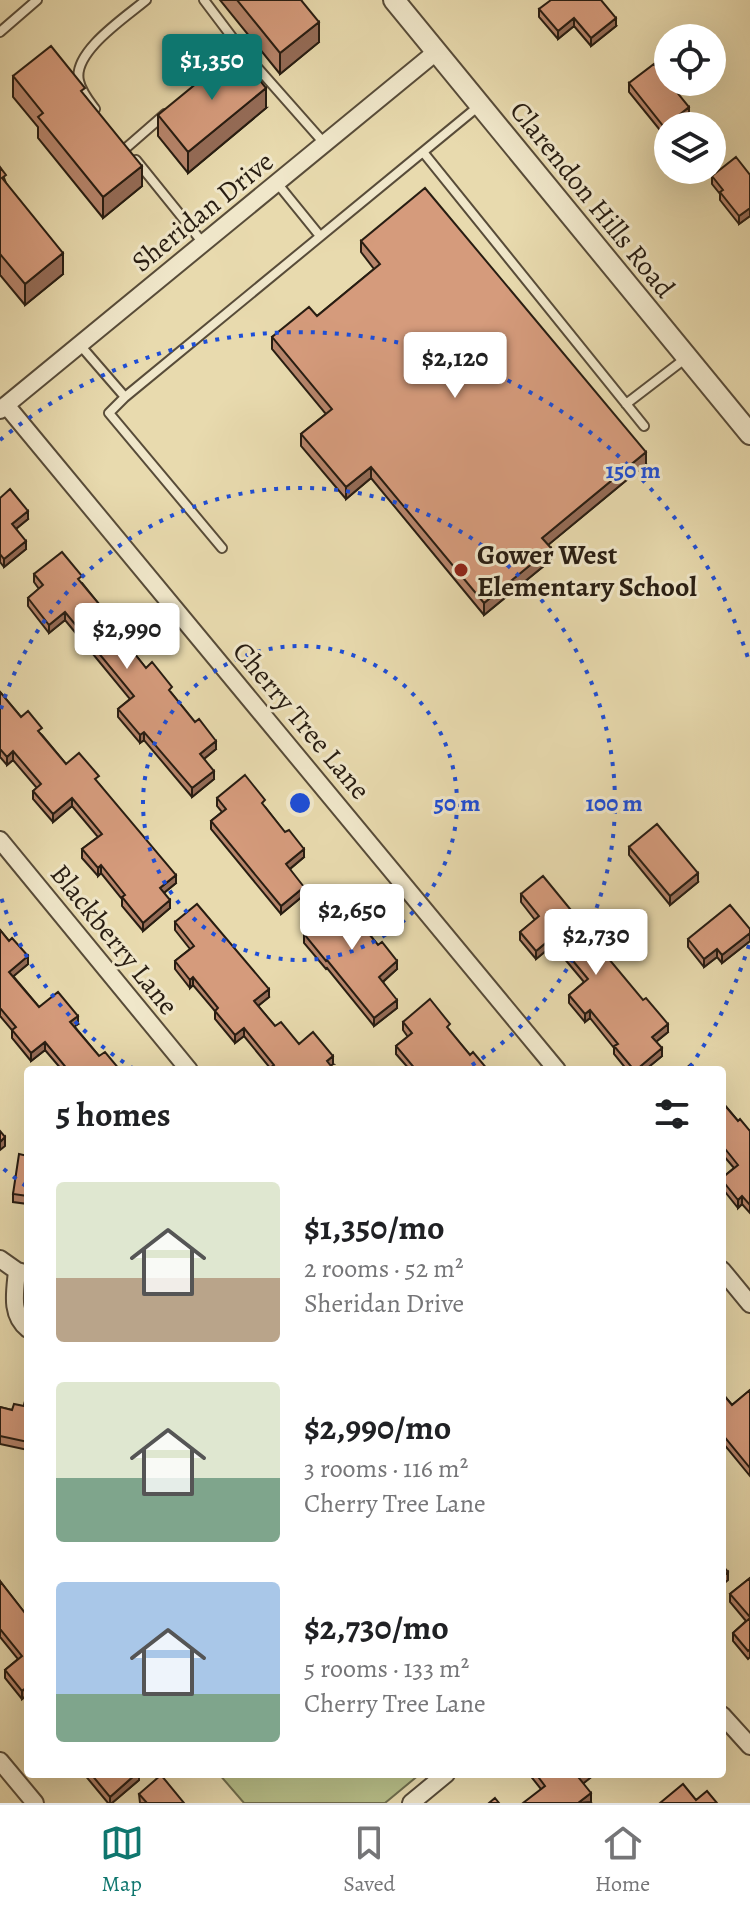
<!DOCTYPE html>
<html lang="en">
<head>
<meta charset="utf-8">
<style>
	:root { --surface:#fff; --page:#f6f6f6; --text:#202124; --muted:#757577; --line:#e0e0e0; --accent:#0f766e }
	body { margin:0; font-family:Alegreya,serif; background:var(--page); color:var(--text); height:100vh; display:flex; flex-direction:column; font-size:30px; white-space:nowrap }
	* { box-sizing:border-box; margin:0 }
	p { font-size:26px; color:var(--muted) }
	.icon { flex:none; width:44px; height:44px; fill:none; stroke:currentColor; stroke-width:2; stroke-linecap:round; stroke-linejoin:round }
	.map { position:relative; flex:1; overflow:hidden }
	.drawer { position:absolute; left:24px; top:1066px; width:702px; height:712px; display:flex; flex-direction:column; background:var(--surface); border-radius:8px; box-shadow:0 8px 32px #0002 }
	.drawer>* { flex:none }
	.controls { position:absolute; left:654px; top:24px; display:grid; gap:16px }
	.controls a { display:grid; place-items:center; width:72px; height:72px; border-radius:50%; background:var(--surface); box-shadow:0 8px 32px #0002; font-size:40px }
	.price { position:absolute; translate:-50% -68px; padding:0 18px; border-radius:8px; background:#fff; color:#222; font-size:26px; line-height:52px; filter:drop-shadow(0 2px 4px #0008) }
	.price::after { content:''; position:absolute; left:50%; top:48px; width:24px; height:18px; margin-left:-12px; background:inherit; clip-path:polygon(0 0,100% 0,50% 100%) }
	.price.selected { background:var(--accent); color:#fff }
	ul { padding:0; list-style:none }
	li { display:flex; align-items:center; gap:24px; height:200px; padding:0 32px }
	li span { display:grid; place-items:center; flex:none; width:224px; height:160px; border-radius:8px; color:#555 }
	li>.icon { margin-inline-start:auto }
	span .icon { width:96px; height:96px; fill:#fffc; stroke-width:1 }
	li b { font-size:34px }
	h2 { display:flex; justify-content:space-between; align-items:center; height:96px; padding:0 32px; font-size:34px }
	.menu { display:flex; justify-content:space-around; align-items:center; height:112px; border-top:2px solid var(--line); background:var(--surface); font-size:22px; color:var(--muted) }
	.menu a { display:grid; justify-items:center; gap:4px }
	.menu .selected { color:var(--accent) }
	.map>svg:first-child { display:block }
	.green { fill:#b8bf89; stroke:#706e4e; stroke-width:2 }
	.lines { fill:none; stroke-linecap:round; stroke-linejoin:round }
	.service-casing { stroke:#584c39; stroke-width:12 }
	.minor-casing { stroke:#584c39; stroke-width:20 }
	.tertiary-casing { stroke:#584c39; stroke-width:24 }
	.service { stroke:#f0e7ca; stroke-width:8 }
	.minor { stroke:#f0e7ca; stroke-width:16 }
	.tertiary { stroke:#f0e7ca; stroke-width:20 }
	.wall { fill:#b7856b; stroke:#281d12; stroke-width:2 }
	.shaded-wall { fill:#956c57; stroke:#281d12; stroke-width:2 }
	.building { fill:#d59b7c; stroke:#281d12; stroke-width:2 }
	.ring { fill:none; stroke:#1d4ed8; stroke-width:4; stroke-dasharray:4 8 }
	.poi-dot { fill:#8f2418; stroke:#f0e7ca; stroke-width:3 }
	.labels { text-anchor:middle; stroke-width:6; stroke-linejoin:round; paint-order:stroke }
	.street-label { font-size:28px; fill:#281d12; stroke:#f0e7ca }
	.poi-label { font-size:28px; font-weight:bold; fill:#281d12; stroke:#f0e7ca; text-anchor:start }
	.centre { fill:#1d4ed8; stroke:#f0e7ca; stroke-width:4 }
	.ring-label { font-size:24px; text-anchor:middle; font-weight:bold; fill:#1d4ed8; stroke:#f0e7ca; stroke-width:6; stroke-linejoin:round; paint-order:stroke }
</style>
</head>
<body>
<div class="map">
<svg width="750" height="1803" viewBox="0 0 750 1803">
	<rect width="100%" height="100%" fill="#e8daae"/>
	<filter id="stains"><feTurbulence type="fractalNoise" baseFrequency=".0025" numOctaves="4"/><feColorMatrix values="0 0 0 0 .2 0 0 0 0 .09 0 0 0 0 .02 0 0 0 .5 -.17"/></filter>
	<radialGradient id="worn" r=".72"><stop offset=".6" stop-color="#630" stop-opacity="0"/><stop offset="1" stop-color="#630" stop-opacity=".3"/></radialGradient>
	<path class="green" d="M219 1774H420L385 1803H244Z"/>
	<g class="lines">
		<g class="service-casing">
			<path id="service" d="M204 0 241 49 324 143
				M0 32 37 0
				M95 109C89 101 81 91 79 81 72 52 126 17 146 0
				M126 148 165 114
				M423 152 644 426
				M136 160 203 243
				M277 183 320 236
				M80 345 125 397
				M626 404 686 358
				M222 548 109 413 125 397 480 105"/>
		</g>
		<g class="minor-casing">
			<path id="minor" d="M6 405 557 1070
				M0 410 436 52
				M0 840 189 1070
				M0 1259 17 1271 28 1274
				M722 1270 750 1304
				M17 1271C15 1292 10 1315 28 1329
				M722 1715 750 1746
				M0 1761 35 1803
				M411 1803 446 1774"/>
		</g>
		<g class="tertiary-casing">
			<path id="tertiary" d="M394 0 750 434"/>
		</g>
		<use href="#service" class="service"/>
		<use href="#minor" class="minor"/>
		<use href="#tertiary" class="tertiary"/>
	</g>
	<path class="wall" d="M220 0H301L319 42 280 74Z
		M539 9 616 26 591 46 574 26 558 39 539 17Z
		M668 39V60L660 50V46Z
		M13 76 85 96 142 186 103 218 38 138V127L13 97Z
		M629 83 689 115 675 126H668L664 135 629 92Z
		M266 108 188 173 158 136V115Z
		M0 167 6 183 63 274 25 305 0 275Z
		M750 175V216L739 224 720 200V194L712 184V176Z
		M361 241 646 464 548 545 551 560 484 615 371 478 346 499 301 446V434L326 414 272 349V337L317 316 374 269 361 252Z
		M0 498 28 519 16 529 26 549 4 567 0 562Z
		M34 574 82 583 121 632 119 634 146 668 172 694 216 749 204 759 214 779 192 797 144 740 140 743 118 717V709L130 699 65 620 49 633 28 606V598L39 589 34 582Z
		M0 692 21 717 42 735 66 764 99 784 176 883 164 893 170 908 143 931 122 906V899L101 873 98 876 82 858V849L98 837 72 806 53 822 33 799V791L37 788 13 760 7 765 0 757Z
		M217 798 265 807 304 857 290 869 304 895 281 914 211 829V821L222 812 217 806Z
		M629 847 698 882 670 905 629 855Z
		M521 894 575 918 668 1032 656 1042 662 1056 645 1070H627L614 1054V1048L590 1018 585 1022 569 1003V995L584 982 553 945 536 959 520 940V932L535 920 521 902Z
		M310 911 358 920 397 969 383 982 397 1008 374 1026 327 968 326 969 304 943V934L315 925 310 919Z
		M175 922 269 997 258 1006 275 1026 299 1044 333 1064 270 1068 244 1036 235 1043 215 1019V1011L193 985 190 988 175 969V961L190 949 175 930Z
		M750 929V941L722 963 717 957 704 967 688 947V939Z
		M0 930 28 964 13 976 39 1007 78 1024 74 1026 99 1056 120 1070H62L45 1050 31 1061 12 1038V1030L0 1016Z
		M403 1022 450 1032 470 1055 488 1070H410L396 1054V1046L408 1037 403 1030Z
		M722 1102 738 1121 750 1131V1213L742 1204 738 1208 722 1188V1178L734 1168 722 1154Z
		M28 1156V1204L13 1202V1194Z
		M28 1387V1450L0 1444V1407L12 1410 24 1406Z
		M750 1390V1476L722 1442V1393L732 1405Z
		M750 1578V1657L748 1659 733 1641V1633L746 1621 730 1602V1594Z
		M0 1581 28 1617V1694L22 1699 5 1678V1670L18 1659 0 1637Z
		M84 1774H139V1780L112 1803H108Z
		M529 1774H595L583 1783 591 1802 541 1789Z
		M139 1794 184 1803H140Z"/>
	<path class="shaded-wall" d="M574 18V26L558 39V31Z
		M616 18V26L591 46V38Z
		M319 22V42L280 74V53Z
		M266 88V108L188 173V152Z
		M689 107V115L675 126H668V132L664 135V127Z
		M142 166V186L103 218V197Z
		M750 208V216L739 224V216Z
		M63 253V274L25 305V284Z
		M646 452V464L542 550V538Z
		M371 467V478L346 499V487Z
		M28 511V519L12 532V524Z
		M26 541V549L4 567V559Z
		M551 548V560L484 615V603Z
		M65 612V620L49 633V625Z
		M121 624V632L115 637V629Z
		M144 732V740L140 743V735Z
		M216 741V749L200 762V754Z
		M13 751V760L7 765V757Z
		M214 771V779L192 797V788Z
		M72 798V806L53 822V814Z
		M304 849V857L286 872V864Z
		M101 865V873L98 876V868Z
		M698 873V882L670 905V896Z
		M176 875V883L160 896V888Z
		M304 887V895L281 914V906Z
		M170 900V908L143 931V923Z
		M750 933V941L722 963V955Z
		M553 937V945L536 959V951Z
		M717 949V957L704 967V959Z
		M28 956V964L9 980V972Z
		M397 961V969L379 985V977Z
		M193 977V985L190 988V980Z
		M269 989V997L254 1009V1001Z
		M397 1000V1008L374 1026V1018Z
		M590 1010V1018L585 1022V1014Z
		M78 1016V1024L70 1030V1022Z
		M668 1024V1032L652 1045V1037Z
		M244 1028V1036L235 1043V1035Z
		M45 1042V1050L31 1061V1053Z
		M662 1048V1056L645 1070H636Z
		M333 1056V1064L327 1069V1061Z
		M5 1137V1146L0 1150V1142Z
		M742 1196V1204L738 1208V1200Z
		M728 1572V1580L722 1585V1577Z
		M28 1686V1694L22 1699V1691Z
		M136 1774H139V1780L112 1803H110V1797Z
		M583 1774H595L579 1787V1778Z
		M591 1793V1802L578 1803Z"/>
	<path class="building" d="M237 0H301L319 22 280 53Z
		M551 0H601L616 18 591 38 574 18 558 31 539 9Z
		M677 32 682 38H669Z
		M668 39V56L660 46Z
		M51 46 85 88 81 91 142 166 103 197 38 117 43 113 13 76Z
		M236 51 266 88 188 152 158 115Z
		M654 64 689 107 664 127 629 83Z
		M736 157 750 175V208L739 216 720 192 723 190 712 176Z
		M0 167 6 175 2 178 63 253 25 284 0 254Z
		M425 188 646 452 542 538 551 548 484 603 371 467 346 487 301 434 332 409 272 337 309 307 317 316 380 264 361 241Z
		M10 489 28 511 12 524 26 541 4 559 0 554V498Z
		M62 552 82 576 78 579 104 610 107 607 121 624 115 629 146 668 152 662 172 687 169 690 195 722 199 719 216 741 200 754 214 771 192 788 144 732 140 735 118 709 134 696 65 612 49 625 28 598 43 585 34 574Z
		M0 692 21 717 28 711 42 728 38 731 66 764 79 753 99 776 95 779 176 875 160 888 170 900 143 923 122 897 125 895 101 865 98 868 82 849 102 834 72 798 53 814 33 791 41 784 13 751 7 757 0 749Z
		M245 775 265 800 262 803 285 832 289 830 304 849 286 864 304 887 281 906 211 821 226 809 217 798Z
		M657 824 698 873 670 896 629 847Z
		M543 876 575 915 573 916 643 1000 646 998 668 1024 652 1037 662 1048 636 1070H634L614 1046 618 1044 590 1010 585 1014 569 995 588 979 553 937 536 951 520 932 539 916 521 894Z
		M338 888 358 913 354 916 378 945 382 942 397 961 379 977 397 1000 374 1018 327 960 326 961 304 934 319 922 310 911Z
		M197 904 269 989 254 1001 275 1026 281 1022 299 1044 313 1032 333 1056 327 1061 334 1070H267L274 1065 244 1028 235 1035 215 1011 218 1008 193 977 190 980 175 961 194 946 175 922Z
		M730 905 750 929V933L722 955 717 949 704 959 688 939Z
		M0 930 9 941 12 938 28 956 9 972 39 1007 58 992 78 1016 70 1022 99 1056 105 1052 120 1070H68L45 1042 31 1053 12 1030 16 1027 0 1008Z
		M430 999 450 1024 447 1027 470 1055 473 1052 488 1070H416L396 1046 412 1033 403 1022Z
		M691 1064 696 1070H684Z
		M722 1102 738 1121 740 1119 750 1131V1205L742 1196 738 1200 722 1180V1178L738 1165 722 1145Z
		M0 1131 5 1137 0 1142Z
		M19 1154 28 1156V1196L13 1194Z
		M28 1387V1442L0 1436V1407L12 1410 14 1404 24 1406Z
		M750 1390V1468L722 1434V1393L732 1405Z
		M722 1565 728 1572 722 1577Z
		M750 1578V1617L730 1594Z
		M0 1581 28 1617V1686L22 1691 5 1670 22 1656 0 1629Z
		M750 1618V1649L748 1651 733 1633Z
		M91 1774H136L110 1797Z
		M536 1774H583L579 1778 591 1793 578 1803H523L545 1786Z
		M161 1775 184 1803H147L139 1794Z
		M683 1784 696 1800 707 1791 717 1803H660Z
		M495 1798 499 1803H489Z"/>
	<g class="ring">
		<circle cx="300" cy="803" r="157"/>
		<path d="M134 1069A314 314 0 0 1 1 897M1 709A314 314 0 1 1 466 1069"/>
		<path d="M749 945A471 471 0 0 1 688 1070M26 1186A471 471 0 0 1 0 1166M0 440A471 471 0 0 1 749 661"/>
	</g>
	<circle class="poi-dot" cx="461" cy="570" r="8"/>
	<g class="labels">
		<g class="street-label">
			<text transform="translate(593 199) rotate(51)" y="10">Clarendon Hills Road</text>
			<text transform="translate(202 211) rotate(-39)" y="10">Sheridan Drive</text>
			<text transform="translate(302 720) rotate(50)" y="10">Cherry Tree Lane</text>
			<text transform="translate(115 939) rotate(51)" y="10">Blackberry Lane</text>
		</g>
		<g class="poi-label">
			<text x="477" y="564">Gower West<tspan x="477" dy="32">Elementary School</tspan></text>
		</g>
	</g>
	<circle cx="300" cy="803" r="12" class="centre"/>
	<g class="ring-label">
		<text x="633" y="478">150 m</text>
		<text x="457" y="811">50 m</text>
		<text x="614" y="811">100 m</text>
	</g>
	<rect width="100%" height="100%" filter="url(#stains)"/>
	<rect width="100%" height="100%" fill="url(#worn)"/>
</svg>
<div class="controls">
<a><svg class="icon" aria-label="locate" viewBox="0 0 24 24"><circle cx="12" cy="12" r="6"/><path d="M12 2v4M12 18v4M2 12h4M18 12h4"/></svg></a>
<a><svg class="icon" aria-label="layers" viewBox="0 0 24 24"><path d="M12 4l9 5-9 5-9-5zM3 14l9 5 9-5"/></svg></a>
</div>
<b class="price selected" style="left:212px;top:102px">$1,350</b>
<b class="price" style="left:455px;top:400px">$2,120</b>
<b class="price" style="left:127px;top:671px">$2,990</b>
<b class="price" style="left:352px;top:952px">$2,650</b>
<b class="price" style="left:596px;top:977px">$2,730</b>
<section class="drawer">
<h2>5 homes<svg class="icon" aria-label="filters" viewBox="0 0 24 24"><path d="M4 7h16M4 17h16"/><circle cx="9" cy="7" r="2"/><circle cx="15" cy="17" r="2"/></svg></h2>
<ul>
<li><span style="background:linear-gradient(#dfe7d0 60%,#b9a48a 0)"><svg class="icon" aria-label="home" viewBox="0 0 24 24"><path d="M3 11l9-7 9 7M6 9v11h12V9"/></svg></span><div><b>$1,350/mo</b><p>2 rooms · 52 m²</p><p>Sheridan Drive</p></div></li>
<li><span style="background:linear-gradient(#dfe7d0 60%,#7fa58c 0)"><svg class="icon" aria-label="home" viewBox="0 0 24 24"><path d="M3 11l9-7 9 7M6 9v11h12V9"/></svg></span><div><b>$2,990/mo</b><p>3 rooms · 116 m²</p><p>Cherry Tree Lane</p></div></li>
<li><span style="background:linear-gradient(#a9c7e8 70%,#7fa58c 0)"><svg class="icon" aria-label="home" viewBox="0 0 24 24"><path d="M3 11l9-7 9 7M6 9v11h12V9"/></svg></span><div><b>$2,730/mo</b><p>5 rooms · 133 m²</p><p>Cherry Tree Lane</p></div></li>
</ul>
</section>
</div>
<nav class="menu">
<a class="selected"><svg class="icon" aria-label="map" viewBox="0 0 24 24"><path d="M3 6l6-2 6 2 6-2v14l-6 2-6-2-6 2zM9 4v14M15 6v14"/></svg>Map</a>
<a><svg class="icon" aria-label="saved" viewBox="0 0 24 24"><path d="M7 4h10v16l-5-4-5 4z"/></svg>Saved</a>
<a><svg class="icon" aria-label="home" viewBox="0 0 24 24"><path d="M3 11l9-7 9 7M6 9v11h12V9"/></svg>Home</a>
</nav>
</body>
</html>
